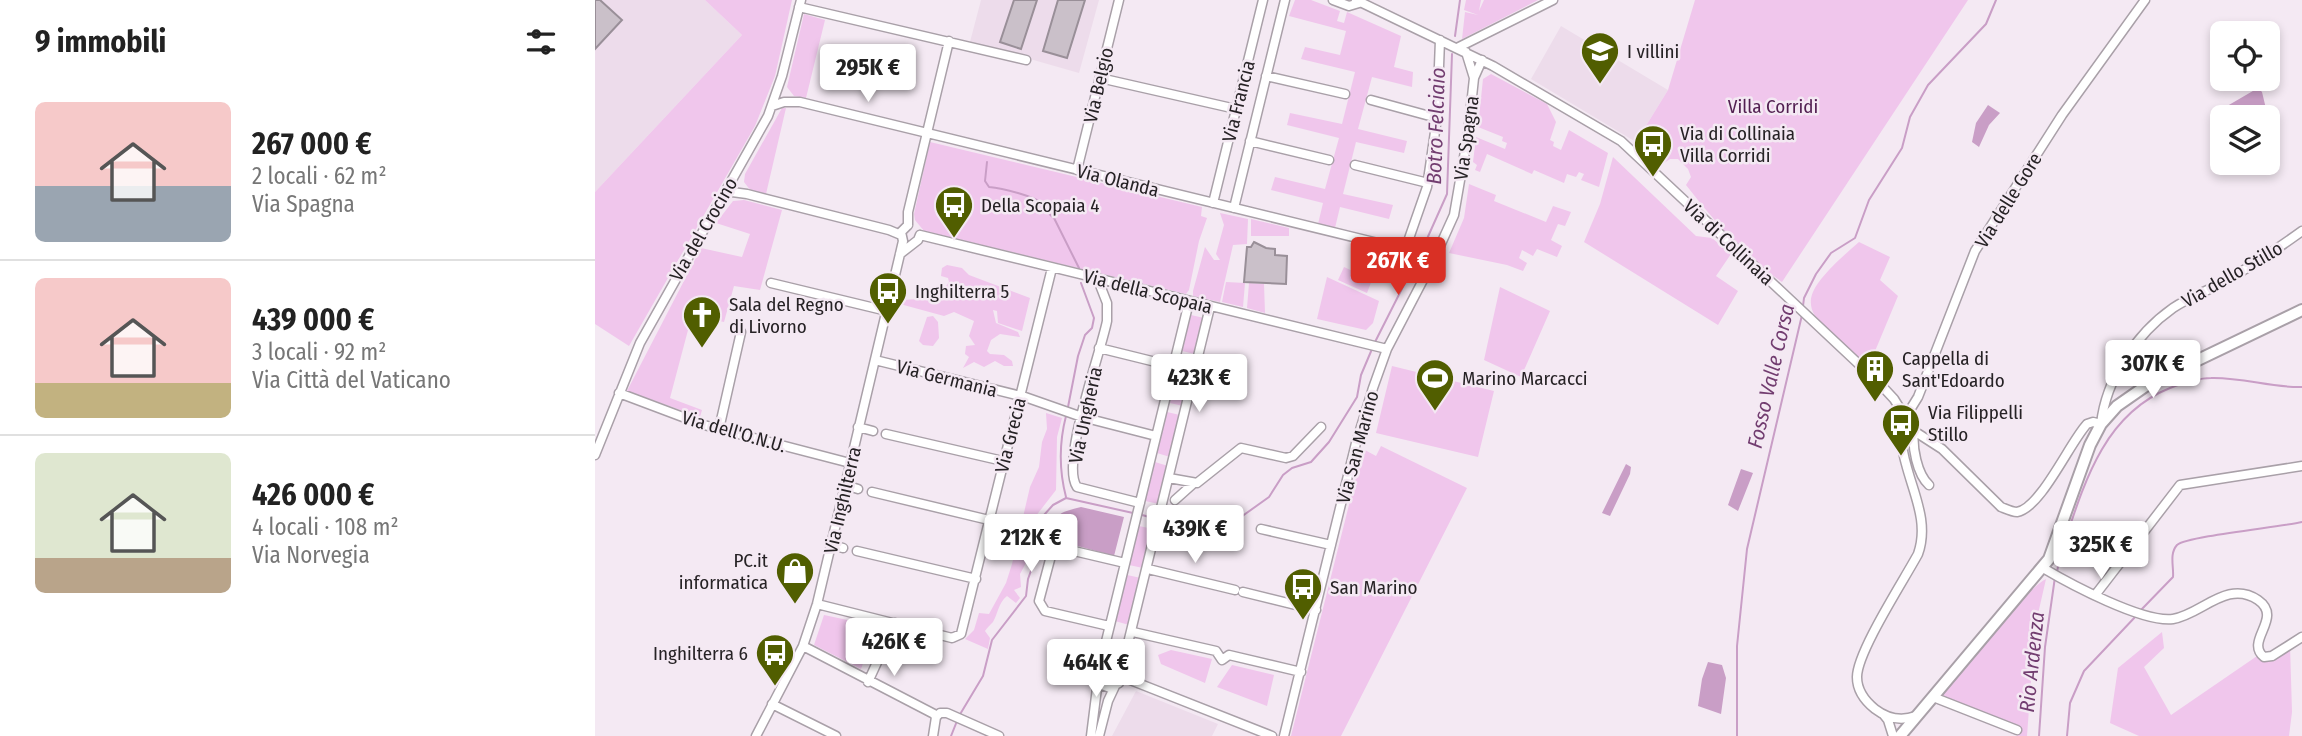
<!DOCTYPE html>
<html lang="it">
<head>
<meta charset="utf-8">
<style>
	:root { --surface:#fff; --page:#f6f6f6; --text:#222; --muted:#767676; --line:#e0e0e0; --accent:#d93025 }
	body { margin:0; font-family:"Fira Sans Condensed",sans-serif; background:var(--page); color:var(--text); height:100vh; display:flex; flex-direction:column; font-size:26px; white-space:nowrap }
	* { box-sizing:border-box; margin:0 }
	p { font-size:23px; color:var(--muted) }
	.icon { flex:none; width:38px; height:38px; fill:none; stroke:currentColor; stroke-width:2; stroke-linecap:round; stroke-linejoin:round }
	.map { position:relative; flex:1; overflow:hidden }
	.side { display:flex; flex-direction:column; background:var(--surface); width:595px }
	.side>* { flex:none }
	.controls { position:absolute; left:1615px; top:21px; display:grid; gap:14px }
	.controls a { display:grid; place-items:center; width:70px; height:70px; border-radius:10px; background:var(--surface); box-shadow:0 4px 10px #0003; font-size:35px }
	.price { position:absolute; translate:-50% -60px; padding:0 16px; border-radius:7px; background:#fff; color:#222; font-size:23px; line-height:46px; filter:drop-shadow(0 2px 4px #0008) }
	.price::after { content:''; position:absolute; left:50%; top:42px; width:21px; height:16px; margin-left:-10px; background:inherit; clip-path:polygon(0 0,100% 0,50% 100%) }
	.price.current { background:var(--accent); color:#fff }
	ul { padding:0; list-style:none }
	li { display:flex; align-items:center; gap:21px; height:175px; padding:0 35px }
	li+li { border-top:2px solid var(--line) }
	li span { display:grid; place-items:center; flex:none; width:196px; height:140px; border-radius:10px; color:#555 }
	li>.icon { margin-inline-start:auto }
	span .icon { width:84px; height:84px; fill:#fffc; stroke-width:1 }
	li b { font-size:30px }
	h2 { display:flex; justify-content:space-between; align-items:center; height:84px; padding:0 35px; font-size:30px }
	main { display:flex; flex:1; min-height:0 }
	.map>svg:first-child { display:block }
	.built { fill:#eddceb }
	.green { fill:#f0c6ec }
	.water { fill:#c99ec6 }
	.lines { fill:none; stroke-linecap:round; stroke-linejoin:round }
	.stream { stroke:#c99ec6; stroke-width:2 }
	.building { fill:#cac0c9; stroke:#998f98; stroke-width:2 }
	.minor-casing { stroke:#a9a0a8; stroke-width:11 }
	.major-casing { stroke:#a9a0a8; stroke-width:14 }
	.minor { stroke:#fff; stroke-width:8 }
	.major { stroke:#fff; stroke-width:10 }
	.labels { text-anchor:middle; stroke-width:5; stroke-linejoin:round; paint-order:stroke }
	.poi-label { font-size:19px; fill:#262225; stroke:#f4e9f3; text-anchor:start }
	.street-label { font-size:19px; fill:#262225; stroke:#f4e9f3 }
	.park-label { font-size:19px; fill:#521f51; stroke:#f4e9f3 }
	.water-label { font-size:21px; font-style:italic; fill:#723d70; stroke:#f4e9f3 }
</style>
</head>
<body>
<main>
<section class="side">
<h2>9 immobili<svg class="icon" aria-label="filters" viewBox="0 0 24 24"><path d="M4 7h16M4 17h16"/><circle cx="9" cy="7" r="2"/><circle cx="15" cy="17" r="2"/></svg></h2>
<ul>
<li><span style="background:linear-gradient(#f6c9c9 60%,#9aa5b1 0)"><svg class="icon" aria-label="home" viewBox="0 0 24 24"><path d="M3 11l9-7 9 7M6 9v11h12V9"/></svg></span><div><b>267 000 €</b><p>2 locali · 62 m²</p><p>Via Spagna</p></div></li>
<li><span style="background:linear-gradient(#f6c9c9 75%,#c2b280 0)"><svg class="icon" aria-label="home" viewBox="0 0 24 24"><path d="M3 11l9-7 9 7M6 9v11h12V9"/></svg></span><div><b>439 000 €</b><p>3 locali · 92 m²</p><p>Via Città del Vaticano</p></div></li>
<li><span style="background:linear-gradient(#dfe7d0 75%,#b9a48a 0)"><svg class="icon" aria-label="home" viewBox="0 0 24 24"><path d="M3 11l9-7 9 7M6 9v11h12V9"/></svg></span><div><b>426 000 €</b><p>4 locali · 108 m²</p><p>Via Norvegia</p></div></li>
</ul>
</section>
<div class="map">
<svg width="1707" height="736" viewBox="0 0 1707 736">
	<rect width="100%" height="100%" fill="#f4e9f3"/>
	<path class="built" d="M0 0H110L147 35 0 192Z
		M386 0H504L484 73 375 42Z
		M966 26 1073 90 1041 142 936 79Z
		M541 691 623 724 617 736H517Z"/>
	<path class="green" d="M110 0H197L180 76 160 126 34 346 0 324V192L147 35Z
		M700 0H716L745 11 742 21 749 23 752 12 806 36 799 67 818 72 817 87 777 77 763 129 812 141 809 153 761 142 748 194 798 205 794 219 745 207 740 228 723 224 728 203 676 190 680 177 730 189 744 138 692 125 695 113 747 124 760 72 706 59 710 47 745 55 751 31 694 16Z
		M871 0H886L884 11 889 0H943L867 39 870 12 883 15 869 10Z
		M1100 0H1373L1187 282C1149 256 1119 221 1091 185L1096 177 1093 169 1083 159H1075L1066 165 1041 142 1073 90Z
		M209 14 230 20 211 98 199 96 192 87Z
		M896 74 952 104 961 122 955 140 959 142 958 146 966 150 974 130 1013 153 1004 187 986 180 989 174 984 172 981 177 972 174 969 183 939 170 937 174 892 154 885 172 880 170 882 165 878 162 881 137 910 149 912 143 907 141 908 137 883 127 888 79Z
		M187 108H191L171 194 156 191 149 182 150 174Z
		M335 142 607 207 606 216 612 218 604 241 594 290 591 294 329 231 320 220 319 214Z
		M1018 157 1101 236 1117 238 1136 254 1121 276 1143 291 1123 325 989 242 1005 204Z
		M874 184 901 195 899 201 951 222 958 206 976 212 970 226 963 224 956 240 967 246 962 257 942 249 938 256 927 250 924 258 932 263 928 271 912 265 854 253 869 218Z
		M149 200 187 210 165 290 139 286 129 322 97 315 75 398 107 410 105 417 32 391 106 248 147 257 155 234 121 223 138 201Z
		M625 213 653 219 652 244 638 245 625 302 598 296V291L610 247 619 260H625L621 254 629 225Z
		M656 219 694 228V236H656Z
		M1264 242 1295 257 1285 280 1303 296 1273 368C1209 309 1189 307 1264 242Z
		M352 265 367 268 374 275 435 298 427 331 403 323 402 311 398 310 401 323 423 332 425 337 405 334 396 340 392 351 395 354 409 355 417 361 418 366H409L400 361 389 367 379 362 368 368 374 357 370 354 371 346 380 345 374 336 379 321 359 312 349 316 305 304 308 300 322 299 331 289 348 290 354 282 353 278 346 276 347 268Z
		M749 267 777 280 772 293 743 280Z
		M732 277 784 301 778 323 771 330 722 319Z
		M631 282 650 283 648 307 627 302Z
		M654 283 669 284 670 313 652 308Z
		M905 287 955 311 926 377 889 360Z
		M596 315 609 318 600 354 587 351Z
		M338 316 343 322 344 338 338 346 328 345 324 341 332 317Z
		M585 361 598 363 588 406 575 403Z
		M797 366 899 391 883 457 781 433Z
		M572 412 585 415 575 457 562 453Z
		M451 413 467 418 462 437 461 490 437 521 433 559 425 574 426 587 419 590 425 598 421 603 412 596C403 603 403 614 398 622 395 625 392 628 390 631L395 638 393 649 370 639 379 630 384 613 394 614 411 583 417 564 435 487 444 467 447 442 452 429Z
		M786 446 872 488 746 736H696L768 449 781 456Z
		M560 462 573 466 564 504 550 501Z
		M544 526 558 529 548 568 534 565Z
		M532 575 546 578 534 625 520 621Z
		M1451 579 1440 627 1432 736H1422L1424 726 1346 696C1364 674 1431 588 1451 579Z
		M229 615 262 622 255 632 275 644 266 669 219 645Z
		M1567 632 1569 648 1549 667 1576 715 1665 654 1669 657 1695 645 1697 712 1694 736H1544L1515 723 1523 668Z
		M576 650 617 659 610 683 566 664 563 655Z
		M637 665 679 675 672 706 622 687Z"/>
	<path class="water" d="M1663 88 1667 92 1673 117H1628L1627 127H1617L1615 116Z
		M1393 105 1405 113 1394 125 1384 147 1377 142 1381 123Z
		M1031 464 1036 467 1035 474 1015 516 1007 513Z
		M1146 469 1158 473 1143 511 1133 505Z
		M486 507 529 517 519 556 461 540 452 532C458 514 469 511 486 507Z
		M1113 662 1127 665 1131 678 1126 714 1103 706 1107 679Z"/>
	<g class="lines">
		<path class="stream" d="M860 36 865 0
			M392 162 390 181 394 187C406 188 441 196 449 205 454 210 452 214 459 218L484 268
			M827 250 852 194 857 54
			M1208 306 1209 298 1221 274 1236 253 1260 238 1274 200 1307 148 1315 117 1333 85 1391 24 1401 0
			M779 344 824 255
			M473 407 483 356 490 335 497 328 499 318 486 283
			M471 497C464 470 464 443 471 416
			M547 515 558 518
			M567 520 634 522 646 517 674 497 688 475 697 468 716 462 734 442 762 397 766 375 777 349
			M1462 572 1465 556C1487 491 1505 416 1575 388 1588 383 1602 378 1616 378 1647 377 1677 388 1707 387
			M1545 611 1578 577C1579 567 1574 554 1582 545 1592 536 1686 527 1707 522
			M364 716 388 676 397 640 431 596 433 579 445 546V525L449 515 458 505 471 498 538 513
			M356 736 362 721
			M1142 736V646L1152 549 1207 315
			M1444 736 1450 647 1460 577
			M1472 736 1475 703 1489 671 1542 615"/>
	</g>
	<path class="building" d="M0 0H5L27 20 0 49Z
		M419 0H442L426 49 405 42Z
		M463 0H490L472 58 448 51Z
		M659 242 671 248 680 249V255L692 256 691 284 649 282 652 247H656Z"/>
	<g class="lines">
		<g class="minor-casing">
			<path id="minor" d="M738 0 754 6 764 3
				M761 0 898 66 1026 141 1285 384 1299 399 1319 431 1347 449 1406 507C1411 509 1417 512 1422 512 1446 508 1475 442 1492 424L1498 422 1506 424C1511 379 1541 334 1578 308 1594 297 1613 291 1630 281 1657 266 1682 249 1707 231
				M204 7 431 60
				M862 48 958 0
				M871 52 879 78
				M671 76 750 94
				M505 78 641 109
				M776 100 842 118
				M177 106 189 102H205L840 257
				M655 141 734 160
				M760 165 833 183
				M482 170 524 0
				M129 194 137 192 152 194 294 230 306 235
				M618 203 668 0
				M639 208 690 0
				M313 225V212L354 41
				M325 235 792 349
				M810 250 832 187 842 118 845 40
				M305 254 323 240 325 235
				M503 280 512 303V321C506 352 465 463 482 487L545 503
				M176 283 292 311
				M615 307 525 676 677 736
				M504 348 577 366
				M280 360 430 397 487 417 561 436
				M24 393 109 425 255 463
				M1305 410C1305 428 1306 447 1311 464 1319 495 1334 523 1323 554 1309 580 1262 652 1262 677 1262 690 1270 701 1280 709 1293 719 1307 721 1321 716
				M1310 418 1323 397 1380 251 1467 115 1550 0
				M263 427 278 431
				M124 429 146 332
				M1319 431C1317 447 1322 474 1334 485
				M291 434 408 461
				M0 455 45 343 173 116 187 76 206 0
				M574 478 602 483 646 448 691 458 698 456 726 427
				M250 485 263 489
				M277 492 394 520
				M580 500 599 483
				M666 529 736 545
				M236 545 248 548
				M262 551 381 579
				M1448 568C1475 584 1548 623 1578 619 1606 615 1632 579 1663 600 1689 618 1649 641 1669 657L1677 656 1707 637
				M553 569 640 590
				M648 592 721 610
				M1501 594 1585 485 1707 466
				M222 604 357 638 366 634 457 268
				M514 626 450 611 444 601 457 552 462 547 530 563
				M538 632 621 651 627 660 634 655 706 672
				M208 646 339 714 341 717 338 736
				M505 671C513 663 524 666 525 678
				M273 682 300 623
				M524 683 515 688 507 685 504 677 505 666 594 302
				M1338 697 1422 730
				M177 704 241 736
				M1289 715 1293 720 1298 736
				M341 717 345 713H352L404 736
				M161 736 208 646 222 604 305 254 308 241 306 232 313 225
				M496 736 503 680
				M504 736 513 701 520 686
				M689 736 761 443 778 388 792 349 840 257 859 215 873 134 879 78 887 60"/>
		</g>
		<g class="major-casing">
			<path id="major" d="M1305 736 1454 559 1495 445 1506 424 1522 406 1555 383 1707 310"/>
		</g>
		<use href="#minor" class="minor"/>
		<use href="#major" class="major"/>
	</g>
	<defs>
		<g id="school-pin" transform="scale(2.0125)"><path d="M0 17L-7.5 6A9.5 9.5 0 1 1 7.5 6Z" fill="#515e00" stroke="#f4e9f3"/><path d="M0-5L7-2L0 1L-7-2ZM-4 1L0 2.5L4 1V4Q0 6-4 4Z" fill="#fff"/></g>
		<g id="bus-pin" transform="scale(2.0125)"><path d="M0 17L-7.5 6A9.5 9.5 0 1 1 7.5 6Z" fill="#515e00" stroke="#f4e9f3"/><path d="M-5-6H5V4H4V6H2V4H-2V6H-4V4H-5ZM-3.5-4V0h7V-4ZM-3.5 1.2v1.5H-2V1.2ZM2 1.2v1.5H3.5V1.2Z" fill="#fff"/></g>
		<g id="church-pin" transform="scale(2.0125)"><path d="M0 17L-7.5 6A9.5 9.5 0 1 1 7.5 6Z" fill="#515e00" stroke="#f4e9f3"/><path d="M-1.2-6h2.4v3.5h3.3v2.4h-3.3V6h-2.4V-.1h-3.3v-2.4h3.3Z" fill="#fff"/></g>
		<g id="building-pin" transform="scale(2.0125)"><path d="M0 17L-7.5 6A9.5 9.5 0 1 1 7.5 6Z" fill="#515e00" stroke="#f4e9f3"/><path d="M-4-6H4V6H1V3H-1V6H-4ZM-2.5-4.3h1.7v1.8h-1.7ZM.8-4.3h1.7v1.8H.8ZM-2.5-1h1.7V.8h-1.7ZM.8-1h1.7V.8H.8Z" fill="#fff"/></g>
		<g id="stadium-pin" transform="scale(2.0125)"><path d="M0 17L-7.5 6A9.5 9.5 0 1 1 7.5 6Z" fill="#515e00" stroke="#f4e9f3"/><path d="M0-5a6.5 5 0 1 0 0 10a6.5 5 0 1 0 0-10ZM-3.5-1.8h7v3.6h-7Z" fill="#fff"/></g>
		<g id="shop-pin" transform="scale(2.0125)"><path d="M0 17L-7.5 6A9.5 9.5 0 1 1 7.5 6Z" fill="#515e00" stroke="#f4e9f3"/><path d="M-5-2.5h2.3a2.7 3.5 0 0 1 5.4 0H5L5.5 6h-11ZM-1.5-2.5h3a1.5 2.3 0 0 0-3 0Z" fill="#fff"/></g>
	</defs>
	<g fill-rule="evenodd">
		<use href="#school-pin" x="1005" y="51"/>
		<use href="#bus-pin" x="1058" y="144"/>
		<use href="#bus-pin" x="359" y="205"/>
		<use href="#bus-pin" x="293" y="291"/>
		<use href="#church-pin" x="107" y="315"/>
		<use href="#building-pin" x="1280" y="369"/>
		<use href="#stadium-pin" x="840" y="378"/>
		<use href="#bus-pin" x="1306" y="423"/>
		<use href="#shop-pin" x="200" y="571"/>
		<use href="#bus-pin" x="708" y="587"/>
		<use href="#bus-pin" x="180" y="653"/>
	</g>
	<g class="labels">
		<g class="poi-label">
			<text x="1032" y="58">I villini</text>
			<text x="1085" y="140">Via di Collinaia<tspan x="1085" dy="22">Villa Corridi</tspan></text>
			<text x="386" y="212">Della Scopaia 4</text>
			<text x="320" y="298">Inghilterra 5</text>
			<text x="134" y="311">Sala del Regno<tspan x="134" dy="22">di Livorno</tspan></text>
			<text x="1307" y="365">Cappella di<tspan x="1307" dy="22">Sant'Edoardo</tspan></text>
			<text x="867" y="385">Marino Marcacci</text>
			<text x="1333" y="419">Via Filippelli<tspan x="1333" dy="22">Stillo</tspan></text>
			<text x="173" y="567" text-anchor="end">PC.it<tspan x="173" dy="22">informatica</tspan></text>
			<text x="735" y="594">San Marino</text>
			<text x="153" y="660" text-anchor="end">Inghilterra 6</text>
		</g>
		<g class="street-label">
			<text transform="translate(503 85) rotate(-77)" y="7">Via Belgio</text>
			<text transform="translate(643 101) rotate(-76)" y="7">Via Francia</text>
			<text transform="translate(871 138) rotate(-82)" y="7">Via Spagna</text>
			<text transform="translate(523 180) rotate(14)" y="7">Via Olanda</text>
			<text transform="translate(1413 200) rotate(-58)" y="7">Via delle Gore</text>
			<text transform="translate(108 229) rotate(-60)" y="7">Via del Crocino</text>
			<text transform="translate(1134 242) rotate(43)" y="7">Via di Collinaia</text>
			<text transform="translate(1637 274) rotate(-30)" y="7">Via dello Stillo</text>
			<text transform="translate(553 291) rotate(14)" y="7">Via della Scopaia</text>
			<text transform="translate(352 378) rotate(14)" y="7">Via Germania</text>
			<text transform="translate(490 415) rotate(-78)" y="7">Via Ungheria</text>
			<text transform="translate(139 431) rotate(16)" y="7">Via dell'O.N.U.</text>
			<text transform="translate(415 435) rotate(-76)" y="7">Via Grecia</text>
			<text transform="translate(762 447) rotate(-75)" y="7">Via San Marino</text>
			<text transform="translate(247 500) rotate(-77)" y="7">Via Inghilterra</text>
		</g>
		<g class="park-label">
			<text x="1178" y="113">Villa Corridi</text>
		</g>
		<g class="water-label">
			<text transform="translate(841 126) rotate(-88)" y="7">Botro Felciaio</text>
			<text transform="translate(1176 376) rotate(-77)" y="7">Fosso Valle Corsa</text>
			<text transform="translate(1437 662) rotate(-84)" y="7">Rio Ardenza</text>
		</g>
	</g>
</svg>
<div class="controls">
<a><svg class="icon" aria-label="locate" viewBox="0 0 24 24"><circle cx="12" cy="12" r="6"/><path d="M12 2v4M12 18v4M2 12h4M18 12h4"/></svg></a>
<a><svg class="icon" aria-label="layers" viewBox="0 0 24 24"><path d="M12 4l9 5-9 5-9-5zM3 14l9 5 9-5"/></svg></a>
</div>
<b class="price" style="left:273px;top:104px">295K €</b>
<b class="price current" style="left:803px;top:297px">267K €</b>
<b class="price" style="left:1558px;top:400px">307K €</b>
<b class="price" style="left:604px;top:414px">423K €</b>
<b class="price" style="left:600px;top:565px">439K €</b>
<b class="price" style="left:436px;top:574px">212K €</b>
<b class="price" style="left:1506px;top:581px">325K €</b>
<b class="price" style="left:299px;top:678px">426K €</b>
<b class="price" style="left:501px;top:699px">464K €</b>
</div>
</main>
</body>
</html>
